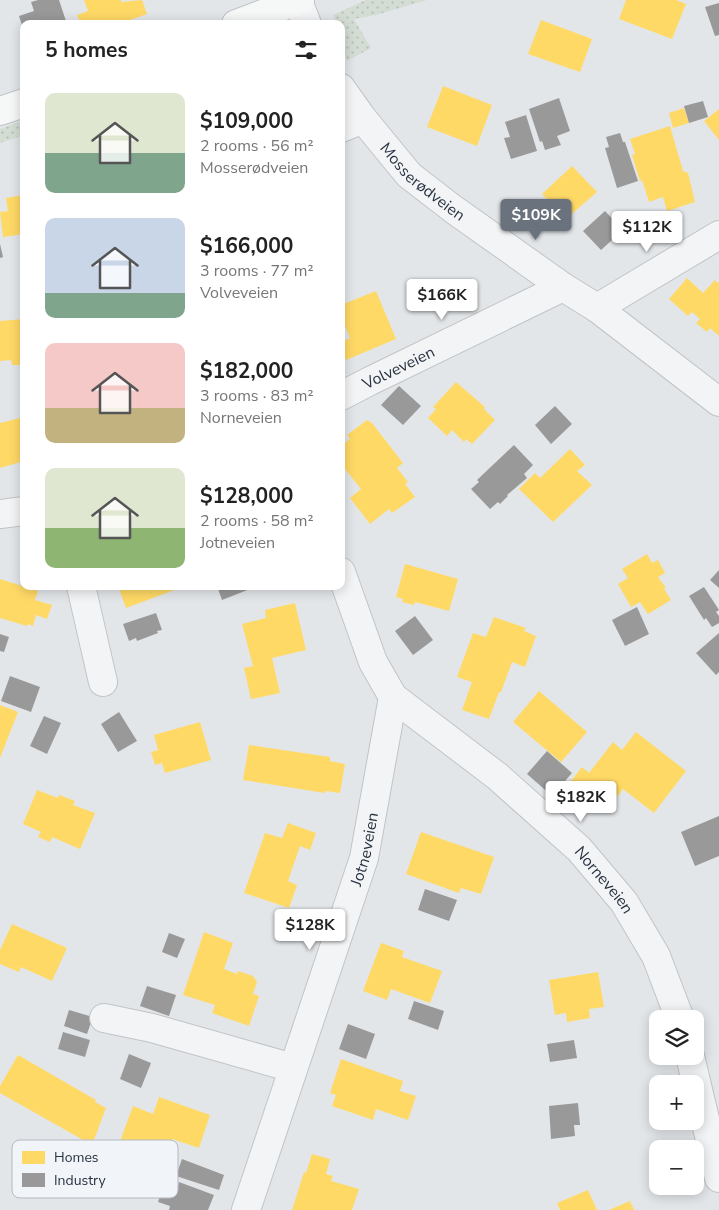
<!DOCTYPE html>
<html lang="en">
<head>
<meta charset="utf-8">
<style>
	:root { --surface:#fff; --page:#f6f6f6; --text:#222; --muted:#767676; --accent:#69727d }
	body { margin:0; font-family:"Nunito Sans",sans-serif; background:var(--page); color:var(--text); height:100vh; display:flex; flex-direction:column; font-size:19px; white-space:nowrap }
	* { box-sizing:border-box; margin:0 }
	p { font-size:16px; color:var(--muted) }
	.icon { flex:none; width:28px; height:28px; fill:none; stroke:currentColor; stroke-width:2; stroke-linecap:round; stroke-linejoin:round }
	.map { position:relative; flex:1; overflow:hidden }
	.sheet { position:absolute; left:20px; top:20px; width:325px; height:570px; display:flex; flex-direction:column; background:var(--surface); border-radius:10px; box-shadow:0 2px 12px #0003 }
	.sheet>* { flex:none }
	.buttons { position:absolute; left:649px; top:1010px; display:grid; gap:10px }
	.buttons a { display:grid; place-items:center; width:55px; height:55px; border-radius:10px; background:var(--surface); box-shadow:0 2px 12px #0003; font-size:25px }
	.price { position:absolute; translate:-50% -42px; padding:0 11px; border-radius:5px; background:#fff; color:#222; font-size:16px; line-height:32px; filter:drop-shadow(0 1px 2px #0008) }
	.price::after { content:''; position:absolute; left:50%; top:30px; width:15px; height:11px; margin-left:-8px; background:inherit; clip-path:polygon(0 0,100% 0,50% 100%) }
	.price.active { background:var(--accent); color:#fff }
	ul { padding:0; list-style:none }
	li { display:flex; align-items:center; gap:15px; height:125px; padding:0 25px }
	li span { display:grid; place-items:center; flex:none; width:140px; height:100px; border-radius:10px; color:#555 }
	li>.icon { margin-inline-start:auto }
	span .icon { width:60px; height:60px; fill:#fffc; stroke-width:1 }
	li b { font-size:21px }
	h2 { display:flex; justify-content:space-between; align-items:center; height:60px; padding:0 25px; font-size:21px }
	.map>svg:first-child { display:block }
	.grass { fill:url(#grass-dots) }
	.homes { fill:#ffd966 }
	.industry { fill:#999 }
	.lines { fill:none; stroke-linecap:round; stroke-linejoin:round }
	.minor-casing { stroke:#c1c4c7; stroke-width:30 }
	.major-casing { stroke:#bfc3c7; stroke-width:30 }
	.minor { stroke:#f3f4f5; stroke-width:28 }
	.major { stroke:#f6f7f7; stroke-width:28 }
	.labels { text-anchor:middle; stroke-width:5; stroke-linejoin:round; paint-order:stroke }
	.street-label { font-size:16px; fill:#283443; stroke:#f1f4f8 }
	.key { fill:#f1f4f8; stroke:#b5bac2; stroke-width:1 }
	.key-label { font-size:14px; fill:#283443 }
</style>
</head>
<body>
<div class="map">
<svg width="719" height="1210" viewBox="0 0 719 1210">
	<defs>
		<pattern id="grass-dots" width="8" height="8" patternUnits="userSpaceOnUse" patternTransform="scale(1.25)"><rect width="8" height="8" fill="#d4ddd4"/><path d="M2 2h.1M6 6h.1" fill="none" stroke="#b6beb7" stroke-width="1.8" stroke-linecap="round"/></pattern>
	</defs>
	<rect width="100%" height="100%" fill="#e3e6e9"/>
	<path class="grass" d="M366 0H427L376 15 354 19 371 48 347 61 341 42V24H336L333 15Z
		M24 120V135L0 143V129Z"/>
	<path class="homes" d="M84 0H121V2L142 0 147 14 119 24H81L77 15 88 11Z
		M626 0H676L686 4 672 39 619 19Z
		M541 20 592 39 580 72 528 54Z
		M443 86 492 105 477 146 427 127Z
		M684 108 689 123 673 128 669 113Z
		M719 109V140L704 121Z
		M670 126 683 171 688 173 695 202 667 211 663 197 649 202 642 180 640 181 632 155 635 154 630 139Z
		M572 166 597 192 566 219 542 194Z
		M24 195V234L3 237 0 212 8 211 6 198Z
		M687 278 703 293 715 280 718 283 719 282V336L710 328 707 332 696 323 700 319 692 312 688 316 669 299Z
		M376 291 396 339 346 360 341 347V342L350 338 341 316V305Z
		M24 319V365H12L11 360 0 361V321Z
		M456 382 485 407 484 409 495 420 472 444 466 439 464 442 452 430 447 436 428 418 436 409 433 407Z
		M24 417V461L0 468V423Z
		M367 420 372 423 403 463 397 468 408 482 405 484 415 497 392 513 389 509 370 524 350 498 361 489 341 464V446L350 439 347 435Z
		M570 449 585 465 577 471 592 485 553 522 519 489 535 473 540 478Z
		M647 554 652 563 658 560 665 573 658 577 666 588 664 589 671 600 648 614 640 602 631 607 618 584 628 578 622 569Z
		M405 564 458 579 449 611 415 602 414 605 402 602 403 599 396 597Z
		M0 579 38 591 35 600 52 605 47 619 36 615 33 626 28 624 27 626 0 618Z
		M118 586H185L126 608Z
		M295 603 306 650 272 658 280 693 251 699 244 668 253 666 242 624 266 618 265 610Z
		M494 617 526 628 524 631 536 636 525 667 512 662 501 692H499L489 719 462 710 472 682 457 677 473 633 486 637Z
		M539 691 587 732 561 762 513 722Z
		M0 705 18 712 0 758Z
		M200 722 211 760 165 773 162 763 155 765 151 752 158 750 154 735Z
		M636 732 686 771 654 813 623 789 618 796 609 789 591 812 564 790 582 767 589 773 613 742 622 750Z
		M249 745 330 757V761L345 764 340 793 325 791V793L243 780Z
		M37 790 58 798 59 795 75 801 73 805 95 813 80 849 52 837 50 842 38 837 41 832 23 824Z
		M288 823 316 833 310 850 300 846 288 881 297 885 289 908 244 893 265 833 282 838Z
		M421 832 494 857 481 894 461 888 459 893 406 874Z
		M12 924 67 948 52 981 21 967 19 972 0 964V950Z
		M204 932 233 943 224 969 237 974 238 971 253 976 257 982 253 994 259 996 249 1026 212 1013 215 1005 183 995Z
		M381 943 404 951 402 957 442 971 430 1003 391 989 387 1000 363 991Z
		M598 972 604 1007 589 1009 590 1018 567 1022 566 1013 555 1015 549 980Z
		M18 1055 96 1100 95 1102 106 1108 92 1145 0 1093V1086Z
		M341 1059 403 1081 400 1091 416 1096 408 1120 376 1109 373 1120 332 1106 336 1095 330 1093Z
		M159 1097 210 1115 199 1148 172 1139 165 1160 119 1144 133 1106 153 1114Z
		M312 1154 330 1159 326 1174 333 1176 331 1181 359 1189 352 1210H292L304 1172 306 1173Z
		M588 1190 597 1210H560L557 1203Z
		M630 1201 634 1210H609Z"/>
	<path class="industry" d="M38 0H59L67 24H24L23 28 19 16 34 11 31 2Z
		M719 3V35L715 36 705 7Z
		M559 98 570 131 557 136 561 145 545 150 542 141 540 142 529 109Z
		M703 101 708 117 689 123 684 106Z
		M526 115 537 151 511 159 504 138 510 137 505 122Z
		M620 133 623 142H625L638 181 617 188 605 148 609 147 606 137Z
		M605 211 623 230 601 250 583 231Z
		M0 244 3 257 0 258Z
		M399 386 421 406 403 425 381 405Z
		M555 406 572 424 551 444 535 425Z
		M514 445 533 465 524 474 527 478 507 495 508 496 500 504 498 502 490 509 471 489 479 482 477 480Z
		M719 570V588L710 580Z
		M217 586H249L250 589 222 600Z
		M704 587 719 610 716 612 719 616V623L712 627 706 618 704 620 689 596Z
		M637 607 649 634 625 646 612 620Z
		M156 613 162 630 157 631 158 633 137 641 136 638 129 641 123 624Z
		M415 616 433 640 413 655 395 631Z
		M719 633V672L716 675 696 653Z
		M0 634 9 637 4 652 0 651Z
		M10 676 40 687 31 712 1 701Z
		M119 712 137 741 118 752 101 724Z
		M44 716 61 723 47 754 30 746Z
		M547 751 572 773 552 796 527 774Z
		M719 816V856L695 866 681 832Z
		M425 889 457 900 449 921 418 910Z
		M169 933 185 939 177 958 162 952Z
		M147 986 176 995 169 1016 140 1006Z
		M414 1001 444 1011 438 1030 408 1019Z
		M69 1010 93 1017 87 1034 64 1026Z
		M348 1024 375 1034 366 1059 339 1049Z
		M63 1032 90 1040 85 1057 58 1049Z
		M574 1040 577 1058 550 1062 547 1044Z
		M129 1054 151 1063 141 1088 120 1079Z
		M578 1103 580 1125H574L575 1136 551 1139 549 1106Z
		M182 1159 224 1175 219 1190 176 1176Z
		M165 1182 178 1187 179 1182 214 1195 208 1210H169L170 1206 158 1202Z"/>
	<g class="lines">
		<g class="minor-casing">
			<g id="minor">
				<path d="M298 1 307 24"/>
				<path id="s1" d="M341 88 363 119 409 175 453 209 563 287 597 308 719 402"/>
				<path d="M341 128 363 119"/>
				<path d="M597 308 719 235"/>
				<path id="s2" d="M341 396 370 381 563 287"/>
				<path d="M0 514 24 511"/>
				<path id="s3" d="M341 572 373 662 393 697 497 776 579 849 624 902 656 956 680 1019"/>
				<path d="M81 586 103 682"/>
				<path d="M104 1018 152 1028 293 1068"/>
				<path d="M690 1056 719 1178"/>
				<path id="s4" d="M246 1210 364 858 393 697"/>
			</g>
		</g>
		<g class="major-casing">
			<path id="major" d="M236 24 300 0
				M0 111 24 103"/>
		</g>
		<use href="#minor" class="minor"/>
		<use href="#major" class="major"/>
	</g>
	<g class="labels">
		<g class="street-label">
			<text dy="6" stroke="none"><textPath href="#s1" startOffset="125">Mosserødveien</textPath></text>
			<text dy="6" stroke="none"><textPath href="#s2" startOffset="64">Volveveien</textPath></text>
			<text dy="6" stroke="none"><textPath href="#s4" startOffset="380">Jotneveien</textPath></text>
			<text dy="6" stroke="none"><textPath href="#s3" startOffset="416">Norneveien</textPath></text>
		</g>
	</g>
	<rect x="12" y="1140" width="166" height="58" rx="8" class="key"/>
	<rect x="22" y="1151" width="23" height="13" fill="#ffd966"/>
	<rect x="22" y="1173" width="23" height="14" fill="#999"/>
	<g class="key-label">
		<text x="54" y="1162">Homes</text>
		<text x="54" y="1185">Industry</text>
	</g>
</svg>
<div class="buttons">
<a><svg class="icon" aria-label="layers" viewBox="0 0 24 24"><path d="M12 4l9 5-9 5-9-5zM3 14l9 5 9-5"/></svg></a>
<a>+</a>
<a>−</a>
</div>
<b class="price active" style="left:536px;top:241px">$109K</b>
<b class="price" style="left:647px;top:253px">$112K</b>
<b class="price" style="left:442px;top:321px">$166K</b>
<b class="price" style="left:581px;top:823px">$182K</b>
<b class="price" style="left:310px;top:951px">$128K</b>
<section class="sheet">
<h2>5 homes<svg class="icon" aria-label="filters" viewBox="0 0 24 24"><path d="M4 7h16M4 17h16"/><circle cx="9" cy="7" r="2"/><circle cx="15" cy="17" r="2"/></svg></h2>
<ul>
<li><span style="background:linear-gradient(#dfe7d0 60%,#7fa58c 0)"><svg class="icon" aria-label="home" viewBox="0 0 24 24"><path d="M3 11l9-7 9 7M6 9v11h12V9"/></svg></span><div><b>$109,000</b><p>2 rooms · 56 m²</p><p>Mosserødveien</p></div></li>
<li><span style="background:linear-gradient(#c9d6e8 75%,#7fa58c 0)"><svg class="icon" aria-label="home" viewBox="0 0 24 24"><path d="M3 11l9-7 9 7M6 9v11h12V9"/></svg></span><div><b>$166,000</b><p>3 rooms · 77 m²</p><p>Volveveien</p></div></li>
<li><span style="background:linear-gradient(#f6c9c9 65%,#c2b280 0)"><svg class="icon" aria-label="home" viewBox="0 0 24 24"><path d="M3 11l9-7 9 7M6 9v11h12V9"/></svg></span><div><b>$182,000</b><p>3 rooms · 83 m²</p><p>Norneveien</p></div></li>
<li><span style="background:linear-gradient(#dfe7d0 60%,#8fb573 0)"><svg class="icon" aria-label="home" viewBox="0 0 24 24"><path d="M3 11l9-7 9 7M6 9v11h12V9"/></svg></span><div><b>$128,000</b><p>2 rooms · 58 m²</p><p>Jotneveien</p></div></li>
</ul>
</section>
</div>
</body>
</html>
